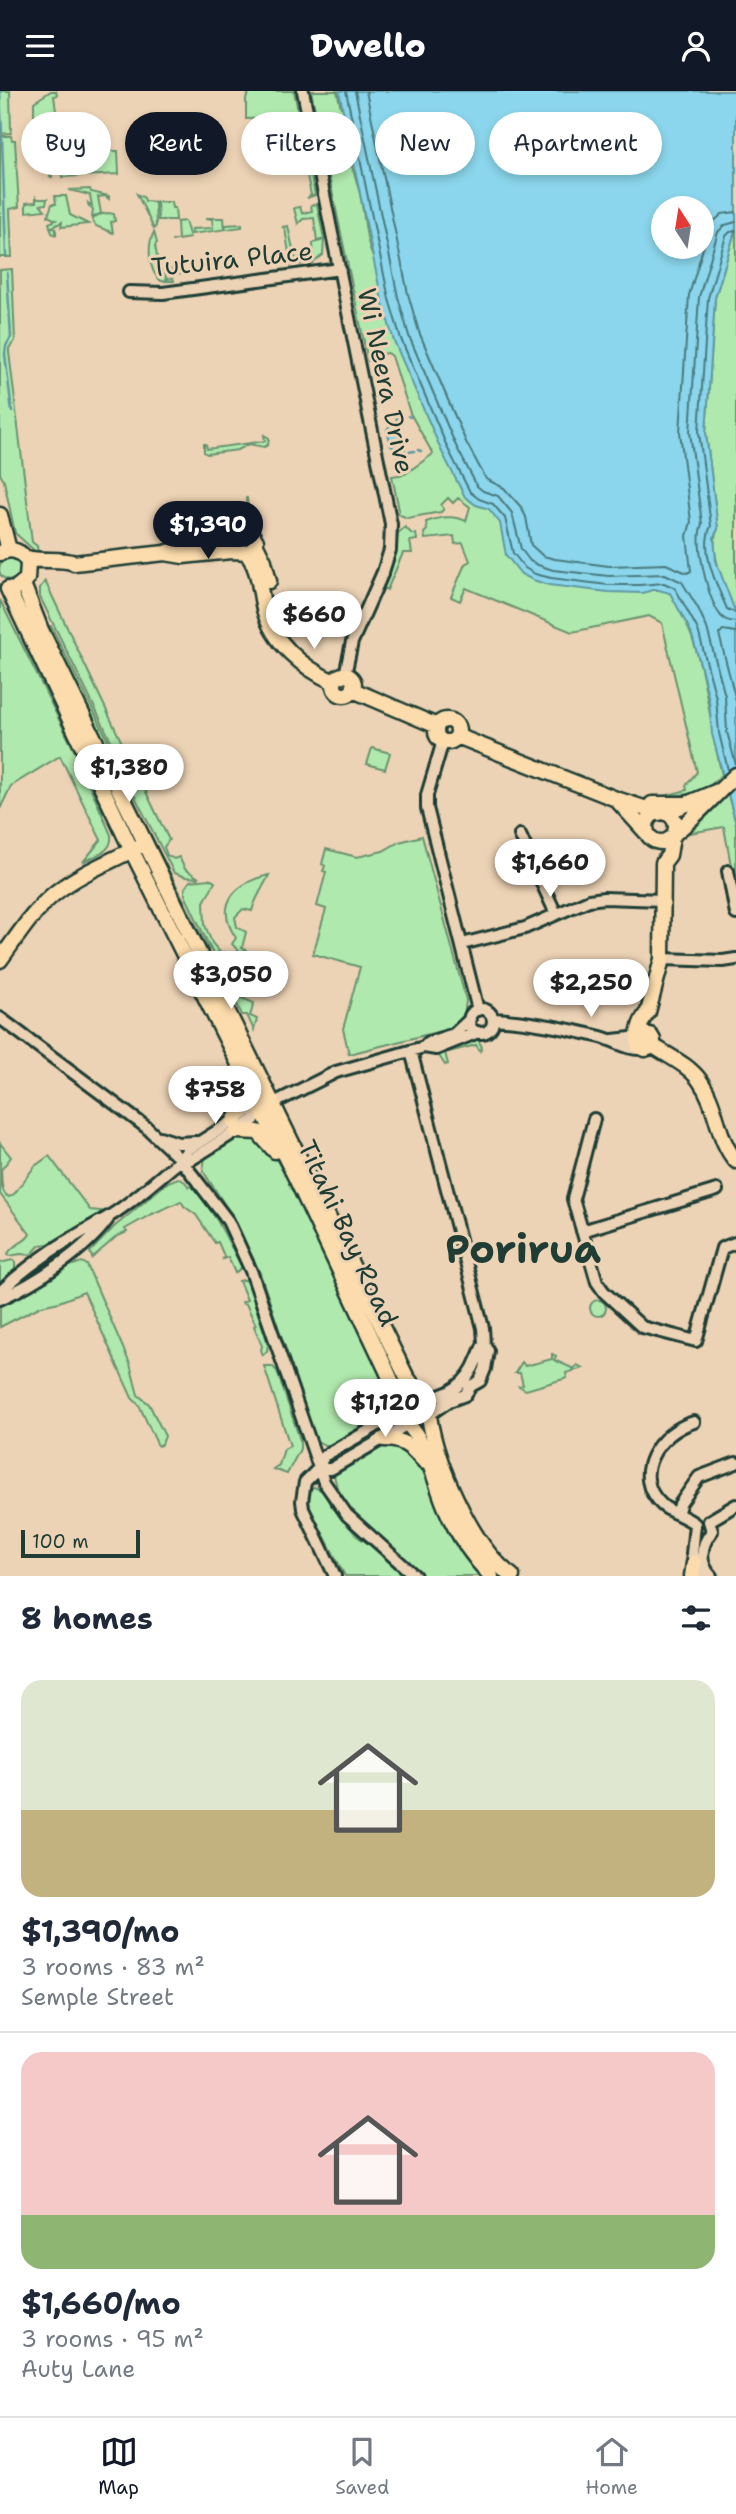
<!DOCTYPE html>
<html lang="en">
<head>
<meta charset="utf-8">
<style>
	:root { --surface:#fff; --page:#f6f6f7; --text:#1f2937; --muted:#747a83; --line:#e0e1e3; --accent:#111827 }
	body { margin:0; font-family:"Shantell Sans",sans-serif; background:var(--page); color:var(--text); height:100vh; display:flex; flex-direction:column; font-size:26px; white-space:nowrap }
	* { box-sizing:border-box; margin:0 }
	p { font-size:23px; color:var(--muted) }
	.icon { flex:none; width:38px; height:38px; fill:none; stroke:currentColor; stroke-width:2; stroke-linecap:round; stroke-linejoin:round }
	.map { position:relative; height:1485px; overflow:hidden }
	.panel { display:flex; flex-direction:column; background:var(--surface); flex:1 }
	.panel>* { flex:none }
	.hud { position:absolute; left:21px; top:21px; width:695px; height:63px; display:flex; gap:14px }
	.needle { width:46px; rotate:348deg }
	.fabs { position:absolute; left:651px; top:105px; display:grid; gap:14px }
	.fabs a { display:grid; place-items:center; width:63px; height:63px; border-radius:50%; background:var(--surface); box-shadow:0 4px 10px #0003; font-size:35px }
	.scale { position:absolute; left:21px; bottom:18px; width:119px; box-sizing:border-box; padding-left:7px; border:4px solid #1f3d34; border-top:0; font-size:19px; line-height:24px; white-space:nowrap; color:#1f3d34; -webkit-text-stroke:5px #edd3b5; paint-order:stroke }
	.price { position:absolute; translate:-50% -60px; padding:0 16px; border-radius:24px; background:#fff; color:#222; font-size:23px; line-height:46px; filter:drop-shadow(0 2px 4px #0008) }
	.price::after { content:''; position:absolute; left:50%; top:42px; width:21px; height:16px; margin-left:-10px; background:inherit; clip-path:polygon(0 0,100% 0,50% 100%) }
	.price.selected { background:var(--accent); color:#fff }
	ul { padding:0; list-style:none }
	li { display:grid; align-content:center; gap:14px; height:371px; padding:0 21px }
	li+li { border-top:2px solid var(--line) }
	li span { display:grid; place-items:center; height:217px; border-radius:21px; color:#555 }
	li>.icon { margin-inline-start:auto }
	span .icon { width:126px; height:126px; fill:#fffc; stroke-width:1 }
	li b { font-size:30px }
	h2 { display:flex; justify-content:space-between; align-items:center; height:84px; padding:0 21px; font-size:30px }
	.tag { padding:0 24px; border-radius:32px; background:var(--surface); box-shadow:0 4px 10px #0003; font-size:24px; line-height:63px }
	.tag.selected { background:var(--accent); color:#fff }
	header { display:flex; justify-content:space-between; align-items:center; height:91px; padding:0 21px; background:var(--accent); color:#fff; font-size:32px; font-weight:800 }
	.menu { display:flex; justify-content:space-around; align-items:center; height:98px; border-top:2px solid var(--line); background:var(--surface); font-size:19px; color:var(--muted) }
	.menu a { display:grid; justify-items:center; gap:4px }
	.menu .selected { color:var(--accent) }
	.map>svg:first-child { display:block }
	.green { fill:#b0e9ad; stroke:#689370; stroke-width:2; fill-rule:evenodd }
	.water { fill:#8bd6ec; stroke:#6099a2; stroke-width:2; fill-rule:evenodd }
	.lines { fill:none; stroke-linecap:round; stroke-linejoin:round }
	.shore { stroke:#4a7a7e; stroke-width:2 }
	.stream { stroke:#6099a2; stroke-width:2.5 }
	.minor-casing { stroke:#1f3d34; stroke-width:16 }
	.major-casing { stroke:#1f3d34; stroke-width:19 }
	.minor { stroke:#edd3b5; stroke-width:10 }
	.major { stroke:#fcdcac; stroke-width:14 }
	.labels { text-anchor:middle; stroke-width:6; stroke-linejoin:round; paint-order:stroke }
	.street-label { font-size:26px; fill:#1f3d34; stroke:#edd3b5 }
	.town-label { font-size:40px; font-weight:bold; fill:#1f3d34; stroke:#edd3b5 }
</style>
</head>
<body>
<header><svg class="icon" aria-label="menu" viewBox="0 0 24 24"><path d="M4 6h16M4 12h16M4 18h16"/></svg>Dwello<svg class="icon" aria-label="person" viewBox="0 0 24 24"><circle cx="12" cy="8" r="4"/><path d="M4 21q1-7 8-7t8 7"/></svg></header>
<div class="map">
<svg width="736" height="1485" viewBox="0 0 736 1485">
	<rect width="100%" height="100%" fill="#edd3b5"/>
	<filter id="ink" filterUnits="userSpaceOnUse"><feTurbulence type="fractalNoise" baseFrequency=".0143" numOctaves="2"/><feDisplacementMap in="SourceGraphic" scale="14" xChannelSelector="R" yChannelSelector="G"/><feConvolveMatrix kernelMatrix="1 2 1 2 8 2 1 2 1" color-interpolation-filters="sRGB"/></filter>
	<g filter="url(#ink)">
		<path class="green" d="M0 0H10L11 42 0 43Z
			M51 0H56L57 4 54 5 58 36 34 24V11Z
			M250 0H294L302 40 281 41V34L286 33 285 29 272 27 246 28V8Z
			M311 0H337L341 17 339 0H456L646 499H664L670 502C707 557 706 622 722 684L707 697 685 707 688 703 661 706 687 699 686 694 697 681 662 532 649 525 572 541 466 497 460 510 451 506 465 473 470 470 463 452 455 453 454 445 425 448 424 442 427 439 426 431C439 426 454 424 466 430L470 416 458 407 453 412 448 407 441 414 444 418 441 421 407 427 398 423 399 419 392 385 405 383 433 363 410 322 392 265 388 262 381 263V268L368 270ZM344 28 360 97 374 169C364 147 365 122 359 99 353 76 342 52 344 28Z
			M0 45H11L12 49H15L19 116 10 118 12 166H0Z
			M303 47 315 104 307 107 311 104 301 56 294 57 293 50Z
			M106 52 107 60H118L119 83 62 86 61 74H52V86H50L49 66H52L53 69 66 68 67 64H69L70 79H80L81 72 97 71 96 56H83L84 53Z
			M90 98 91 101 109 105V108L105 105 98 106 101 122 92 127 93 119 89 116 88 112 92 115 90 104 69 99Z
			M137 103 144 107 145 110 155 111 156 135 154 138Z
			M55 105H66L70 124 88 133 61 136 62 131 52 136 56 138V144L52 142 49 132 56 129 48 125 52 113H56Z
			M36 106 38 108H47L46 113 41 114 45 119 26 121V112L36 111Z
			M157 111H171L172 117H175L176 129H158Z
			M317 113 324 148 317 150 314 127 303 128 298 133 294 117 300 116 302 122 312 120 311 114Z
			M108 122 114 123 115 130 111 131 113 142 96 135 92 129 98 124Z
			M206 127H224L225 138 226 134 242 133V136L192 143 191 138 213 137 212 128Z
			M185 130 190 147 171 150 178 149 177 131Z
			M288 135 295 168 310 163 313 172 291 174 285 137 282 136Z
			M736 137V523C728 501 706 458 718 438L706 342 715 207Z
			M154 141 157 152 155 154 158 172H160L161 179 183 177V182L174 183 172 178 165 181 166 188 173 187 174 190H161C148 180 147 154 154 141Z
			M324 149 323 164 314 171 313 152Z
			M12 178 15 250 9 257V261L32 451 37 455 38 463 15 442 4 390 0 383V179Z
			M264 344 269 347 268 354 264 356 249 353 238 359 207 363 204 361V353H206L207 358 265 350Z
			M246 407H247C249 423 250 429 236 439L235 432H231V440L221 443 220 436 222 431 241 429 247 425Z
			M405 436 412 443H416L417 449 410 450 412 462H403L387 499 384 497 395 463 398 442Z
			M-1 478a11 11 0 1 1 22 0a11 11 0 1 1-22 0Z
			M45 490 123 654 115 658 40 506V497Z
			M0 509 77 665 111 744C113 761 96 764 83 771L101 749 60 665 11 695 0 718Z
			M51 535 107 647 124 691 209 859 207 861 203 860 145 742 93 626 59 565 46 537Z
			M26 548 106 720 103 721 78 664 23 550Z
			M125 657 169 749 164 756 167 764 174 768 179 766 185 778 199 787 186 786 174 782 127 690 116 661Z
			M372 657 390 662 385 678 367 673Z
			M728 704 736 733V802L724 736 690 742Z
			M422 745 466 909 464 926 453 937 349 963 343 938 360 876 313 863 326 818 317 815 326 781 323 780 325 775 322 773 326 758 357 766 383 760 399 751Z
			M269 784C264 795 255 807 252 820L243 818 235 826 237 836 246 841 242 857 247 860 253 872 246 868 232 853 236 847C214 814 234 792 269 784Z
			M210 788 215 791 204 811 205 834 212 852 234 878 239 906 254 912 250 925 257 928 254 939 247 924H242L185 804V797L190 790Z
			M477 947 482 956 480 960 476 954 445 962 448 973 445 974 438 963 439 961Z
			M243 1044 256 1045 275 1066 299 1109 357 1230 373 1269 391 1307 390 1319C375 1330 349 1351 331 1354 324 1355 320 1353 316 1348L260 1182 236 1131 203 1080 205 1066Z
			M0 1052 11 1066 1 1079C2 1088 0 1102 9 1106L14 1103 35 1075 49 1065 90 1119 101 1120 98 1125 48 1153 40 1154 31 1164 20 1163 10 1165 8 1163C13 1152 25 1153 30 1143L0 1103Z
			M178 1087 185 1091 189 1096 193 1094 217 1129 242 1176 235 1182 228 1166 223 1168 224 1165 218 1151 215 1152 196 1124 184 1115 181 1110 150 1124 125 1138 127 1141 116 1146 92 1167 90 1161 114 1136 168 1091Z
			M12 1169 15 1171V1180L0 1195V1172Z
			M82 1171 87 1174 130 1273 138 1304 149 1313 165 1345 162 1353 158 1355 139 1314 132 1307 84 1201 59 1211 41 1215 0 1236V1216L61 1178Z
			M243 1189H247L268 1253 267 1260 263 1264 261 1259 262 1255 254 1235 256 1234 246 1213H243L242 1211 247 1209 239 1190Z
			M590 1217a8 8 0 1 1 16 0a8 8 0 1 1-16 0Z
			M552 1263 556 1265 554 1269 574 1278 577 1274 583 1277 566 1282 567 1287 526 1299 519 1295 523 1294 520 1282H515L522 1271 525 1275 552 1268Z
			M264 1275H272L277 1280 300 1349V1358L287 1383 273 1378 279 1374 284 1358 290 1355Z
			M388 1352H398L420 1374 455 1449 485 1485H422C393 1460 339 1423 334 1383Z
			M314 1396 323 1400 330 1413 358 1446 389 1466 409 1485H345L310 1417 308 1400Z"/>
		<path class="water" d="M339 0H736V137L715 207 706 342 718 438 714 446 716 470 736 523V733L712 643 709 609 701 576 691 541 670 502 655 498 643 502 608 501 549 494 533 489 521 483 506 464 500 432 489 418 476 414 465 406 442 361 394 250 382 210ZM663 117H702V156H663Z
			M394 332 397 333 403 345 406 367 404 370 398 369 397 359 391 355 387 339 390 334Z"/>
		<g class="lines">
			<path class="shore" d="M346 0 389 208 401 248 448 358 470 401 479 408 493 413 505 427 513 462 525 477 535 483 551 487 608 494H640L664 492 675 497 698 539 716 607 719 642 728 679
				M355 0 398 206 409 245 456 355 477 395 483 400 498 405 512 422 521 458 530 470 538 474 553 479 609 485 665 483 682 491 698 517 707 537 725 605 727 641 736 674
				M366 0 408 203 419 241 466 351 486 388 504 397 521 416 526 426 531 454 543 465 555 468 609 475 666 473 687 482 691 480 687 445 691 431 680 341 689 204 710 134 722 123 736 121
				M736 131 725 134 718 141 699 206 690 341 702 433C694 452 708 509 721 525 725 530 730 530 736 531
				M736 140 730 141 726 145 708 207 699 341 711 435C699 460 717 494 727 518L736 522
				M736 541 723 539 719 543 736 610"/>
			<path class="stream" d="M0 0 2 42
				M2 46 6 164
				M7 182 11 246 6 255 5 263 12 321
				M408 325 410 326
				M396 332 397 325 399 323
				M418 359 421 360
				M409 361 414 360"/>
			<g class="minor-casing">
				<path id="minor" d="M303 0 391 433 390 459 383 481 352 551 345 584
					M129 201 163 202 340 178
					M443 650 427 704V717L478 919
					M520 744 556 823
					M728 780 736 823
					M462 853 525 837 589 809 604 807 663 809
					M662 868 723 870 736 868
					M469 930a12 12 0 1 1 24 0a12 12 0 1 1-24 0Z
					M0 927 146 1036 181 1069 228 1130 251 1180 324 1391 347 1424 415 1485
					M493 928C530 930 565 937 601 946 616 950 627 959 643 958
					M613 949 640 946
					M424 956 436 958 478 941
					M411 960 467 1175 483 1237 484 1252 488 1260 485 1278 480 1290 471 1295 465 1304 449 1310 430 1323
					M594 1028 573 1108 597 1191 604 1201 642 1236 696 1250 722 1157 735 1152
					M160 1046 178 1052 196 1051
					M181 1069 192 1068 254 1029 260 1019
					M582 1140 717 1099
					M0 1201C37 1166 65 1151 108 1126 131 1113 159 1086 181 1069L187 1059 249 1020 260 1019 336 981 424 956 429 951 454 943 470 928
					M0 1208C36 1192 85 1160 108 1128
					M423 1307C448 1307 468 1292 477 1268 480 1262 481 1258 484 1252
					M694 1331C659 1341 629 1384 662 1414 671 1422 685 1425 695 1433
					M318 1378H331L408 1333
					M678 1421 680 1413 699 1386 736 1372
					M709 1430 712 1440C701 1454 698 1471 711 1485
					M709 1430 736 1414
					M695 1433 692 1463 701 1485
					M335 1485 303 1418 302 1410 305 1391 318 1378 324 1365 375 1336 399 1319"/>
			</g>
			<g class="major-casing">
				<path id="major" d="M0 424 9 459
					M256 454 264 470 269 490
					M246 461C260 479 259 497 264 518 273 552 303 577 334 591
					M0 462C12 456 22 460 28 472L27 488 16 497
					M26 467C41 471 63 467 74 472L165 462 183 465 231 460 249 461 255 457 256 450 252 444C246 442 176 458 165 462
					M23 493 41 539 406 1285 421 1306
					M8 498 132 760 294 1083 386 1278 398 1305 400 1317
					M334 594a10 10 0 1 1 20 0a10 10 0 1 1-20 0Z
					M353 599 437 635
					M436 640a11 11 0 1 1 22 0a11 11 0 1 1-22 0Z
					M457 645 616 708 659 722
					M617 709 646 741
					M652 713H686
					M677 717 718 700
					M646 736a15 15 0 1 1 30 0a15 15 0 1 1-30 0Z
					M675 742C698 724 715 703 736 684
					M0 869C17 846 33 820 55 802 80 782 112 770 140 755
					M640 945 645 943 650 944 653 949 651 956 645 958 639 955C636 944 640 930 648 921L662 868 663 772 669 764 672 746
					M652 954C668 965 689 974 700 990 718 1015 716 1047 736 1070
					M234 1030 243 1014 241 988
					M237 1040 258 1041 275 1060
					M429 1325C436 1372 472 1457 512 1485
					M409 1334C428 1357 434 1388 445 1415 456 1442 471 1464 491 1485
					M384 1348C404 1348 411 1356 425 1371
					M692 1485 694 1472"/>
			</g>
			<use href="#minor" class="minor"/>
			<use href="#major" class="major"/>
		</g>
	</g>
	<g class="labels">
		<g class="street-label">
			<text transform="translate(232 168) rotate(-6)" y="9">Tutuira Place</text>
			<text transform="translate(386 290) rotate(78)" y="9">Wi Neera Drive</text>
			<text transform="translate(348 1142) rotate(65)" y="9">Titahi Bay Road</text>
		</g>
		<g class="town-label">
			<text x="523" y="1172">Porirua</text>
		</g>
	</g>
</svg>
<div class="fabs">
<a><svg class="needle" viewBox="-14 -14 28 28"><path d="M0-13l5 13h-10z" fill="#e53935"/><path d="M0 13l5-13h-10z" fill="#747a83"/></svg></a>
</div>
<div class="scale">100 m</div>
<b class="price selected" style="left:208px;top:470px">$1,390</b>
<b class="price" style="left:314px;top:560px">$660</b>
<b class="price" style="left:129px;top:713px">$1,380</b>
<b class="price" style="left:550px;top:808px">$1,660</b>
<b class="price" style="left:231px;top:920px">$3,050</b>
<b class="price" style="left:591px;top:928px">$2,250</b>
<b class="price" style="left:215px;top:1035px">$758</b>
<b class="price" style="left:385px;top:1348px">$1,120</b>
<div class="hud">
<a class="tag">Buy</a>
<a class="tag selected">Rent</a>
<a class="tag">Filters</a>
<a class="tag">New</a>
<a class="tag">Apartment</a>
</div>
</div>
<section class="panel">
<h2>8 homes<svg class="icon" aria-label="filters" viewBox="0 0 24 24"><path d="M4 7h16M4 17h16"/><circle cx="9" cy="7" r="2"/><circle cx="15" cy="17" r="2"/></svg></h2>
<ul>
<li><span style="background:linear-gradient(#dfe7d0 60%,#c2b280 0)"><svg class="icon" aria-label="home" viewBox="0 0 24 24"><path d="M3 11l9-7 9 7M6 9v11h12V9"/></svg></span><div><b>$1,390/mo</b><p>3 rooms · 83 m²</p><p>Semple Street</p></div></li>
<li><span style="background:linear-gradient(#f6c9c9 75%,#8fb573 0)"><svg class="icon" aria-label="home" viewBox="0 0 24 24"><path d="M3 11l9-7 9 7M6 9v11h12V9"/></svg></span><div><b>$1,660/mo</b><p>3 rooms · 95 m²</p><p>Auty Lane</p></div></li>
</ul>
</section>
<nav class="menu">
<a class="selected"><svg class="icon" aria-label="map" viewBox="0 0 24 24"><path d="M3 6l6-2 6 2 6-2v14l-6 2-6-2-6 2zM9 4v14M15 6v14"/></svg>Map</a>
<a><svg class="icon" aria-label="saved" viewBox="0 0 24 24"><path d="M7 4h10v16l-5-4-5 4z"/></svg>Saved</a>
<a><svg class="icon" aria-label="home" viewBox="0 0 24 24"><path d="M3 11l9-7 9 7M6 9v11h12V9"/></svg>Home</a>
</nav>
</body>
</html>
